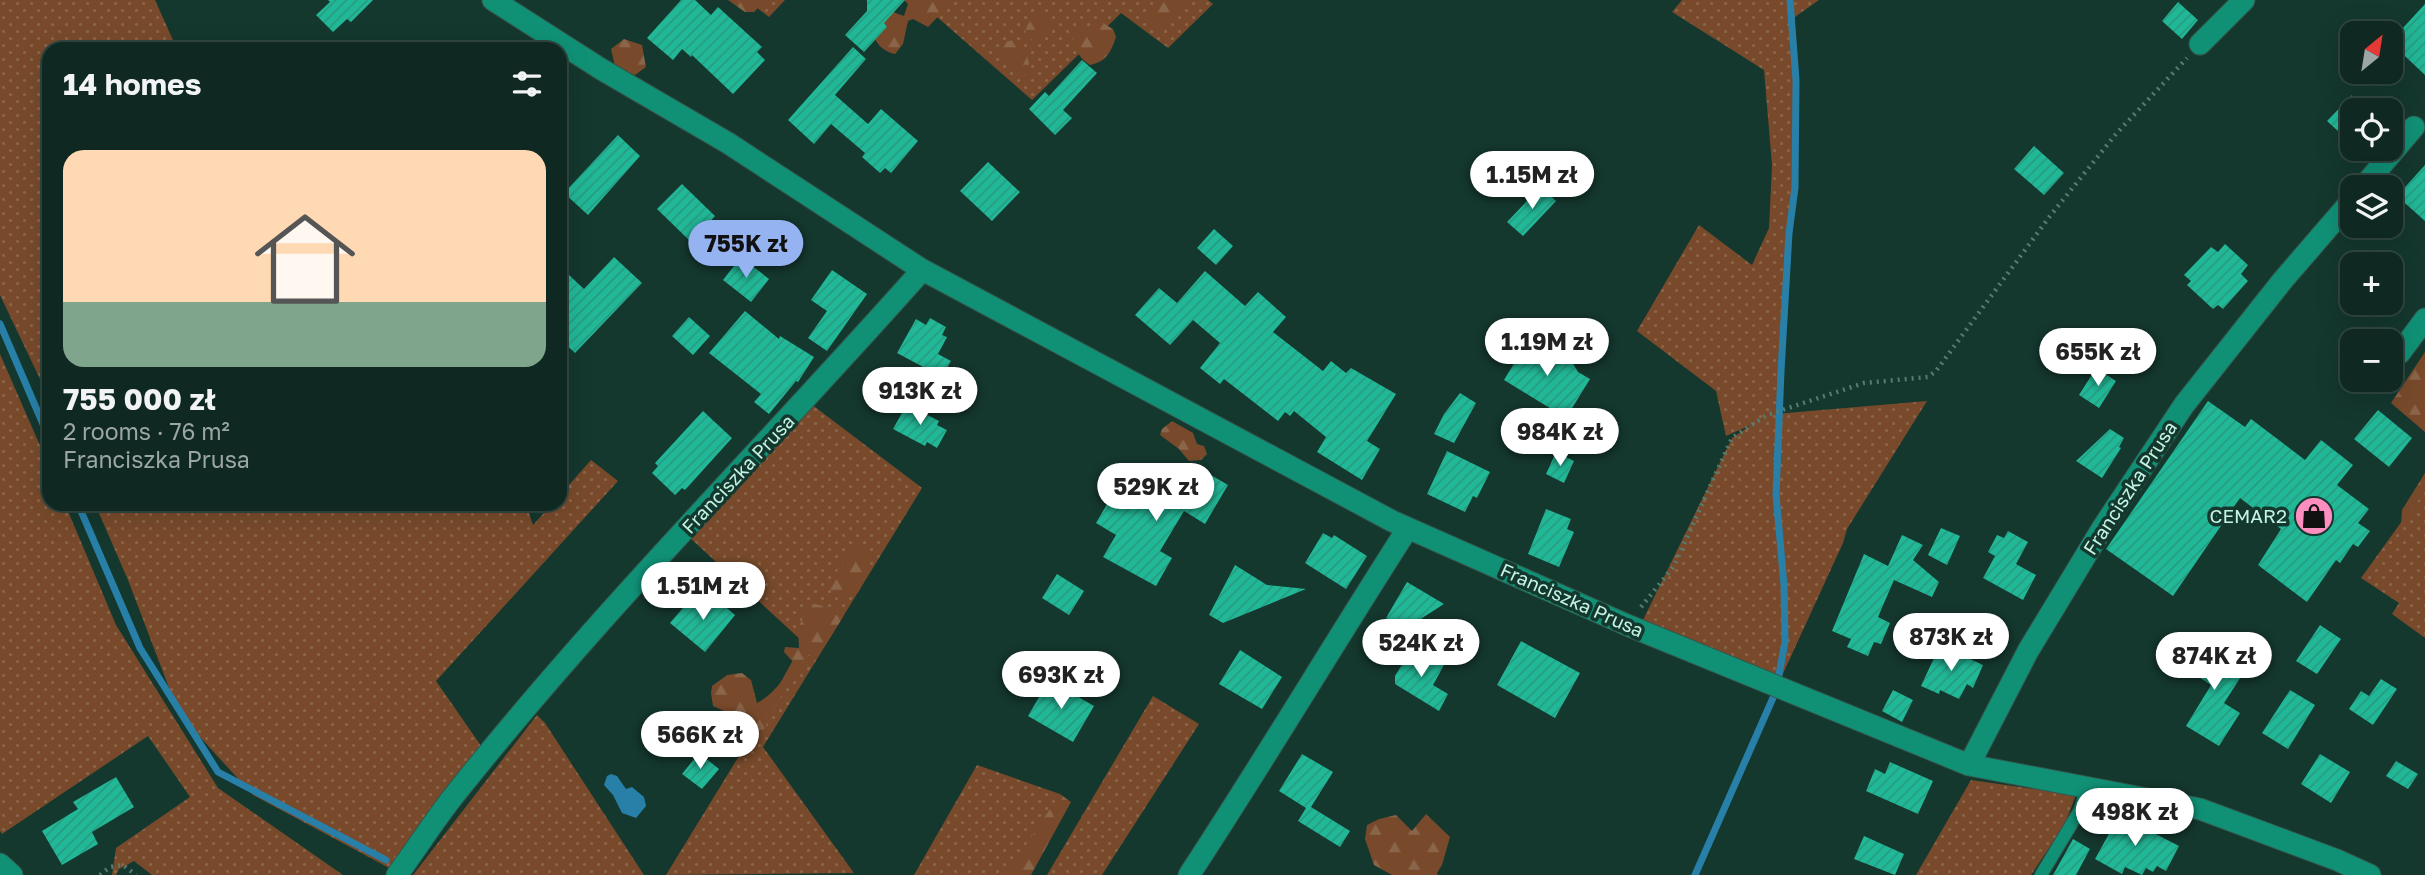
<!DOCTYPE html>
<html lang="en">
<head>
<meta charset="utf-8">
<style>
	:root { --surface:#0f2922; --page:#1d352f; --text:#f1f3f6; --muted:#9ba6a5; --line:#2f4540; --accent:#95b2f1 }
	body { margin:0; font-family:"Golos Text",sans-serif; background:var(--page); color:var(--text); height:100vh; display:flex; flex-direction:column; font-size:26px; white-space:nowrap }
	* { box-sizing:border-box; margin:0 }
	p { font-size:23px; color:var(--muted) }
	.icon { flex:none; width:38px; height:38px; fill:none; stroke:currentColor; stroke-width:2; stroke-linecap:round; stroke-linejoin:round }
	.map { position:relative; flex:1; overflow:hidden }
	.sheet { position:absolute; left:42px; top:42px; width:525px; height:469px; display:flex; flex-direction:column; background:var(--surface); border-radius:21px; box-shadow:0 7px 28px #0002,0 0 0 2px var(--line) }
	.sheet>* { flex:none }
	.needle { width:46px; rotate:30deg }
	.buttons { position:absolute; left:2340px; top:21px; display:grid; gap:14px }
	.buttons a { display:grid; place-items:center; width:63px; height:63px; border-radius:14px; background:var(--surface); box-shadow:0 7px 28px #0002,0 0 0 2px var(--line); font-size:35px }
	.price { position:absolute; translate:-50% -60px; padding:0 16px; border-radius:24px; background:#fff; color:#222; font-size:23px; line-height:46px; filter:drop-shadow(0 2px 4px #0008) }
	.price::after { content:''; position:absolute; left:50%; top:42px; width:21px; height:16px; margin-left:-10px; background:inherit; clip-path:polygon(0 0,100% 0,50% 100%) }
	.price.selected { background:var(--accent); color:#111 }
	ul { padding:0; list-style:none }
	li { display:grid; align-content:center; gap:14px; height:371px; padding:0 21px }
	li span { display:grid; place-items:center; height:217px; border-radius:21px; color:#555 }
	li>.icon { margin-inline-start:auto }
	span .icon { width:126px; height:126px; fill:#fffc; stroke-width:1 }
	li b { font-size:30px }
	h2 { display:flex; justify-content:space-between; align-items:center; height:84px; padding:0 21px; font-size:30px }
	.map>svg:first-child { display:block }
	.grass { fill:url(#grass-dots) }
	.forest { fill:url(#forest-firs) }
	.water { fill:#2880a9 }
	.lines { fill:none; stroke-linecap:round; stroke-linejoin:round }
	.stream { stroke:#2880a9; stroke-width:7 }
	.building { fill:url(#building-hatch) }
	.lane-casing { stroke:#33564c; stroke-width:14 }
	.street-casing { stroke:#33564c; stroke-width:23 }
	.path { stroke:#557d72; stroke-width:4.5; stroke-dasharray:2 5; stroke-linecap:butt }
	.lane { stroke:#109176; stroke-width:12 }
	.street { stroke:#109176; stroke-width:21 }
	.labels { text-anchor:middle; stroke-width:7; stroke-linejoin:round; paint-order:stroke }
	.street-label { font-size:19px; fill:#c3f4e4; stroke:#14372e }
	.poi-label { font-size:19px; fill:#c3f4e4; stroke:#14372e; text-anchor:end }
</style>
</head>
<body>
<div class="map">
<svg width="2425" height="875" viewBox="0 0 2425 875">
	<defs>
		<pattern id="grass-dots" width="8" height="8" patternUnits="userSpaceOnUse" patternTransform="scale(1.75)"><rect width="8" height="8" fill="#784a2b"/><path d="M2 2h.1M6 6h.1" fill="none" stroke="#8a654a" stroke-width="1.8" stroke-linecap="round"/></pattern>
		<pattern id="forest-firs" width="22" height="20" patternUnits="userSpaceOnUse" patternTransform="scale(1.75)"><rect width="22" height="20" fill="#784a2b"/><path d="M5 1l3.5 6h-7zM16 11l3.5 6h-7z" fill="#8a654a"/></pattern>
		<pattern id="building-hatch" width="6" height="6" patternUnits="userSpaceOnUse" patternTransform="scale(1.75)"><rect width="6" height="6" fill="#21b897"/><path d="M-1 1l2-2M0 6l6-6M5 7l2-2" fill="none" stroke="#279c82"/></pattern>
	</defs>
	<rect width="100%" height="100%" fill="#14372e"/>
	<path class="grass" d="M0 0H155L177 49H49V398L0 295Z
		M747 0H785L769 17Z
		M951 0H1208L1213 4 1168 48 1121 13 1032 100 937 17Z
		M1682 0H1819L1792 19 1795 146 1779 412 1776 414 1927 401 1847 529 1843 543 1781 678 1643 620 1732 438 1751 425 1726 436 1716 391 1637 331 1699 225 1752 265 1769 228 1772 165 1764 70 1672 12Z
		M0 354 49 466V504H65L116 625 218 788 343 875H152L134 861 119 869 116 875H112L116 848 190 797 148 736 2 834 0 831Z
		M811 404 922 488 763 747 854 873 666 875 747 743 803 642 689 537Z
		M591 460 618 481 436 681 484 750 391 869 253 795 179 714 128 580 95 504H526L533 525 552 504H560V495Z
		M2425 489V638L2392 614 2399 603 2361 578Z
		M1153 696 1199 724 1102 875H1047Z
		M537 715 545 723 644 875H413Z
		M977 765 1060 794 1014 875H914Z
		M1971 780 2076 795 2065 824 2031 875H1916Z"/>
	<path class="forest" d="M728 0H760L763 3 754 12H745Z
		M904 0H954L928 27 913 19 908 21 903 44 895 54C881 51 877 43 870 31L893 12 904 16 908 4Z
		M1155 0H1184L1169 23 1160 29 1150 23V14Z
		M1040 15 1050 16 1054 22 1046 35 1035 41 1025 35C1026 24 1030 20 1040 15Z
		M1098 20 1113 29 1116 37C1111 52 1106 62 1090 65 1077 56 1070 44 1076 28L1091 29Z
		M624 39 642 45 646 67 635 75 615 66 611 49Z
		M1014 40 1026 48 1030 70 1028 77 1006 61 999 43Z
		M2425 352V432L2391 403Z
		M1172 421 1193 433 1197 444 1204 446 1207 454 1201 460 1189 461 1179 449 1160 435 1162 429Z
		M2425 473V491L2401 524 2402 510Z
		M853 548H866C870 566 866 576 858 593L846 594 837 611 843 617 823 649 814 650 805 659 788 683 760 737C744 735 741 725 738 711L726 712 713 706 711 693 712 686 727 675 742 673 751 680 757 703C773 695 785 678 794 663L784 652 785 647 799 648 798 629 809 603 832 608 837 605 838 599 830 589 829 583Z
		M1060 794 1071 802 1031 875H1006Z
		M1426 814 1450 837 1442 865 1437 873 1438 875H1392L1374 865 1365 839 1367 825 1379 819 1396 815 1412 831Z"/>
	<path class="water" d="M611 774 617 776 626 789 632 787 644 797 646 806 636 818 622 813 613 795 604 785 607 776Z"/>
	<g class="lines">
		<path class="stream" d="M0 324 49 438
			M78 504 140 648 218 772 386 860
			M1695 875 1776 691 1785 642 1784 585 1776 495 1781 371 1789 233 1795 188 1796 80 1790 0"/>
	</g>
	<path class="building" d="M328 0H373L351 22 347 19 333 32 316 15 330 2Z
		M681 0H695L711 15 718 7 762 47 757 52 765 60 733 94 692 55 691 57 682 49 673 60 647 38Z
		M867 0H905L884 23 887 27 864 52 845 35 867 11Z
		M2178 2 2198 20 2182 39 2162 21Z
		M2425 4V75L2390 42Z
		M853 47 866 59 835 95 868 124 881 109 918 141 891 173 885 168 880 173 862 157 865 153 831 124 814 144 788 120Z
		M1082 60 1097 73 1063 110 1072 118 1055 135 1029 109 1045 92 1049 96Z
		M2352 95V144L2327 121Z
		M618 135 640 156 588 215 564 193Z
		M2034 146 2064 173 2044 195 2014 169Z
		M988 162 1020 192 992 221 960 191Z
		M2425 165V221L2397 196Z
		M682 184 715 216 691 242 657 209Z
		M1541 186 1556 201 1523 236 1507 222Z
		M1214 229 1233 246 1216 265 1197 248Z
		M2225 244 2248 265 2241 274 2248 281 2223 309 2218 305 2213 309 2187 285 2191 281 2184 275 2211 247 2218 252Z
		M614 257 642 283 575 353 560 339V285L569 275 584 289Z
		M741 257 769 279 751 302 723 280Z
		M832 270 867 294 827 351 808 338 827 311 811 300Z
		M1205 271 1245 306 1258 292 1286 317 1273 332 1323 371 1331 361 1346 373 1351 368 1396 394 1367 441 1380 449 1362 480 1317 452 1326 437 1294 411 1290 416 1285 412 1278 421 1224 379 1220 384 1200 368 1220 343 1193 320 1170 345 1135 315 1159 288 1177 303Z
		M745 311 779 339 780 336 814 357 798 382 796 381 769 414 754 402 761 394 709 353Z
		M689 317 710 336 693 355 672 336Z
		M930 318 946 327 942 335 947 337 938 354 951 361 942 377 897 353 916 319 926 325Z
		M1530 337 1572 362 1578 372 1590 379 1566 418 1504 380Z
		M2096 368 2116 381 2099 408 2079 395Z
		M1460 393 1476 403 1454 443 1434 434 1444 414Z
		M2208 401 2245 427 2251 419 2305 460 2321 440 2353 465 2337 485 2369 509 2358 523 2370 531 2358 547 2353 544 2340 563 2336 560 2307 602 2258 565 2281 529 2240 498 2173 596 2106 549Z
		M907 404 939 421 937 425 947 430 937 448 927 442 925 446 893 429Z
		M2378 410 2412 438 2389 467 2354 439Z
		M703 411 732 438 685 490 682 488 675 495 652 473 658 466 655 463Z
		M2110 429 2124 438 2119 447 2121 448 2102 478 2076 461Z
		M1447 451 1490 472 1477 498 1473 496 1465 512 1427 494Z
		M1556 452 1574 461 1564 483 1546 474Z
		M1194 465 1228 485 1205 524 1184 511 1160 551 1172 558 1156 586 1103 557 1116 535 1096 523 1114 492 1126 499 1130 492 1156 507 1170 488 1177 492Z
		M1546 509 1571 519 1567 529 1574 532 1559 567 1528 554Z
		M1941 528 1960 536 1947 565 1928 555Z
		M2008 531 2028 542 2016 564 2036 575 2023 600 1983 578 1995 556 1988 552 1997 535 2004 538Z
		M1323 533 1332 538 1334 535 1367 556 1346 589 1305 563Z
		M1902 535 1923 545 1913 560 1939 582 1932 597 1894 580 1878 617 1890 623 1881 644 1874 642 1868 656 1847 647 1851 639 1832 631 1864 554 1888 566Z
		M1235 565 1267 585 1306 589 1223 623 1209 615Z
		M1057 574 1084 591 1069 615 1042 598Z
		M1407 582 1444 604 1405 629 1386 618Z
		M693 596 706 607 714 597 735 615 705 652 670 623Z
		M2320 625 2341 639 2317 674 2296 661Z
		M1521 641 1580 673 1555 718 1497 685Z
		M2194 642 2224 662 2229 654 2248 666 2224 703 2240 713 2219 746 2186 726 2211 685 2179 664Z
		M1940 645 1983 665 1973 688 1967 684 1959 699 1940 690 1939 694 1921 686Z
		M1412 648 1444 665 1433 685 1448 694 1439 711 1395 684V676Z
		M1240 650 1282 677 1262 709 1219 684Z
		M2381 679 2397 689 2373 725 2349 709 2361 691 2369 696Z
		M1049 680 1094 706 1073 742 1028 716Z
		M1893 690 1913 700 1902 722 1882 711Z
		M2290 690 2315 705 2288 749 2262 733Z
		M699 753 719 769 702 789 682 774Z
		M1302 754 1333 772 1311 807 1350 831 1340 847 1298 821 1306 808 1279 791Z
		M2320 754 2350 772 2331 803 2301 784Z
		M2396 761 2418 774 2408 789 2386 776Z
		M1890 762 1933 781 1918 814 1866 791 1875 769 1885 774Z
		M116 777 134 807 92 832 98 844 62 865 42 831 78 809 73 802Z
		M2121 812 2148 826V830L2179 846 2166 871 2157 866 2153 872 2146 868 2142 875 2125 867 2122 874 2095 859Z
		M1864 836 1904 854 1895 875 1854 859Z
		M2073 839 2090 849 2076 875H2053Z"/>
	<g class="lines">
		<g class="lane-casing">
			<path id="lane" d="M2041 875 2080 810 2087 789"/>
		</g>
		<g class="street-casing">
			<path id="street" d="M493 0 601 69 728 143 921 269 1392 521 1627 625 1969 765 2200 809 2337 860 2370 875
				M2200 44 2244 0
				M2363 187 2414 127
				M2400 353 2425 319
				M1969 765 2028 651 2103 527 2184 405 2283 280 2352 200
				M0 864 12 875
				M397 875C417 848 435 819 456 793 600 612 763 449 916 277L921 269
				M1189 875C1264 761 1334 643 1408 528"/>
		</g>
		<path class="path" d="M1641 607 1674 566 1732 438 1767 415 1864 383 1928 377 1936 371 2050 216 2116 134 2187 58
			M100 875 110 867 123 865 136 875"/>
		<use href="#lane" class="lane"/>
		<use href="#street" class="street"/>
	</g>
	<defs>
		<g id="shop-disc" transform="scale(2.0125)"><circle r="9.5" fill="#fd8ebf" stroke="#14372e"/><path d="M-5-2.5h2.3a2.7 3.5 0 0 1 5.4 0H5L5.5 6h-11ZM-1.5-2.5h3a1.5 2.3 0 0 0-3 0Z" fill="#111"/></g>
	</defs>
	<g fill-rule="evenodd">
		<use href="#shop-disc" x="2314" y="516"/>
	</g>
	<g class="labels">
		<g class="street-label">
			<text transform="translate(738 474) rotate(-47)" y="7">Franciszka Prusa</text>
			<text transform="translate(2130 488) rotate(-57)" y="7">Franciszka Prusa</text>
			<text transform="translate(1572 600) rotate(24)" y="7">Franciszka Prusa</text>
		</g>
		<g class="poi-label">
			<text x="2287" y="523">CEMAR2</text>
		</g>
	</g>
</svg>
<div class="buttons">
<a><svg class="needle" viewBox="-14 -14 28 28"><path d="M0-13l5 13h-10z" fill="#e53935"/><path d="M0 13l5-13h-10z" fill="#9ba6a5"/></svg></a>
<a><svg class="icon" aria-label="locate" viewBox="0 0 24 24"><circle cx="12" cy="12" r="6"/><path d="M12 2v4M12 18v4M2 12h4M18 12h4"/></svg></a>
<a><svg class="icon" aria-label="layers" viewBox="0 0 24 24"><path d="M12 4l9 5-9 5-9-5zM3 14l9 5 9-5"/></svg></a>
<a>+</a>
<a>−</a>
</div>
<b class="price" style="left:1532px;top:211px">1.15M zł</b>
<b class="price selected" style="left:746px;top:280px">755K zł</b>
<b class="price" style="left:1547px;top:378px">1.19M zł</b>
<b class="price" style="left:2098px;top:388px">655K zł</b>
<b class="price" style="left:920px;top:427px">913K zł</b>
<b class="price" style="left:1560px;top:468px">984K zł</b>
<b class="price" style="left:1156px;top:523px">529K zł</b>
<b class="price" style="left:703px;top:622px">1.51M zł</b>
<b class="price" style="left:1951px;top:673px">873K zł</b>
<b class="price" style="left:1421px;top:679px">524K zł</b>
<b class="price" style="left:2214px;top:692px">874K zł</b>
<b class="price" style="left:1061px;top:711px">693K zł</b>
<b class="price" style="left:700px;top:771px">566K zł</b>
<b class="price" style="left:2135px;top:848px">498K zł</b>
<section class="sheet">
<h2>14 homes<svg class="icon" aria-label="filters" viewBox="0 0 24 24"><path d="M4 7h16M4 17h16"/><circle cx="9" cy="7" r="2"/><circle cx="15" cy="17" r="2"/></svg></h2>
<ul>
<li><span style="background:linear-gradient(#ffd9b3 70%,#7fa58c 0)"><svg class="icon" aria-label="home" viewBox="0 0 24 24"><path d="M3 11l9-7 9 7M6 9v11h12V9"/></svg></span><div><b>755 000 zł</b><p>2 rooms · 76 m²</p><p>Franciszka Prusa</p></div></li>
</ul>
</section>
</div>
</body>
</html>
